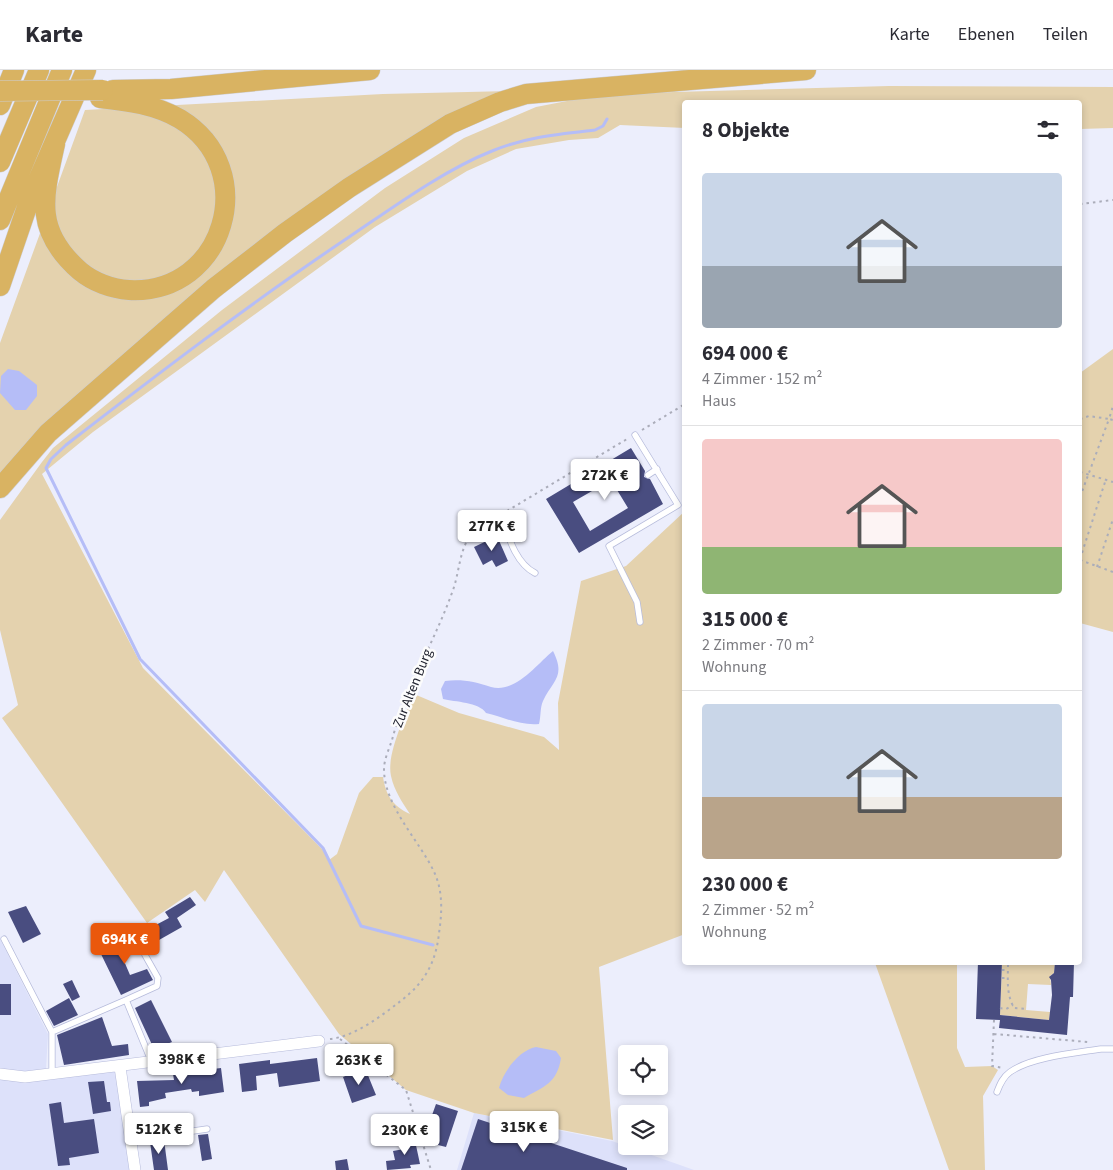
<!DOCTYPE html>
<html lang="de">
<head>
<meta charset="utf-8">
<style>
	:root { --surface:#fff; --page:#f7f7f7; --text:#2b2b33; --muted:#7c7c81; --line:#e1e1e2; --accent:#ea580c }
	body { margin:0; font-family:"Source Sans 3",sans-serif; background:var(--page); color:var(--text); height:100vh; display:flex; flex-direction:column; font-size:19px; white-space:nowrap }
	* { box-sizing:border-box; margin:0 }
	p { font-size:16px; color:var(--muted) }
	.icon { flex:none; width:28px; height:28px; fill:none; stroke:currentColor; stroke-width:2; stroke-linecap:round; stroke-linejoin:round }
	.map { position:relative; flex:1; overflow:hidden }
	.details { position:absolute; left:682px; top:30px; width:400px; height:865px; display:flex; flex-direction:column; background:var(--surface); border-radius:5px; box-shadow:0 2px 8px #0003 }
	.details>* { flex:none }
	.buttons { position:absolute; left:618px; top:975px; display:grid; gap:10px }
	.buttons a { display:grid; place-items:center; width:50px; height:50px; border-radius:5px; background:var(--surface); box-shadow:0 2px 8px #0003; font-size:25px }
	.price { position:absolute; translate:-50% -42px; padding:0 11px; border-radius:5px; background:#fff; color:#222; font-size:16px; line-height:32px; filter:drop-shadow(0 1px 2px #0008) }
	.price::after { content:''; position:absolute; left:50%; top:30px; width:15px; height:11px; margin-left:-8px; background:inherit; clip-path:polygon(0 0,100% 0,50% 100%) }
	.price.active { background:var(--accent); color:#fff }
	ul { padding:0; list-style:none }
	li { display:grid; align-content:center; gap:10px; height:265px; padding:0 20px }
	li+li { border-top:1px solid var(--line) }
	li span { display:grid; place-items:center; height:155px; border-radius:5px; color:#555 }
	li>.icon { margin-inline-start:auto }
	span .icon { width:90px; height:90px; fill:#fffc; stroke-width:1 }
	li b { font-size:21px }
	h2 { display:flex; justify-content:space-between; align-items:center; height:60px; padding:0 20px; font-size:21px }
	header { display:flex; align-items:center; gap:30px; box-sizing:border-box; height:70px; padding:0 25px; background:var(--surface); border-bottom:1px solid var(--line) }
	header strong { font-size:24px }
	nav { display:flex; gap:28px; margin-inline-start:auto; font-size:18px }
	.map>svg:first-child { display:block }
	.built { fill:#dde1fa }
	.green { fill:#e4d2ae }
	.water { fill:#b5bdf7 }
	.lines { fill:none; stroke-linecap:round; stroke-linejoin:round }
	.stream { stroke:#b5bdf7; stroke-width:3 }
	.building { fill:#494d80; fill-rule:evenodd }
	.lane-casing { stroke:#b6bbdb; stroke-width:7 }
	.street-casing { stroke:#b6bbdb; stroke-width:12 }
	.highway-casing { stroke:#ceced1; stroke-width:21 }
	.path { stroke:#abadba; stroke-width:2; stroke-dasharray:2.5 4; stroke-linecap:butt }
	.lane { stroke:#fff; stroke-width:5.5 }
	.street { stroke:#fff; stroke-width:11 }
	.highway { stroke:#d9b362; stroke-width:20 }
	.highway-bridge-casing { stroke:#ceced1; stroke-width:21; stroke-linecap:butt }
	.highway-bridge { stroke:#d9b362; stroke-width:20 }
	.labels { text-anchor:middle; stroke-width:5; stroke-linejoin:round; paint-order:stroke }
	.street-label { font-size:14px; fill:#20222e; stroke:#fcfcfc }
</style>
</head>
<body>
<header>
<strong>Karte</strong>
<nav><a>Karte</a><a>Ebenen</a><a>Teilen</a></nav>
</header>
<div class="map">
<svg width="1113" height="1100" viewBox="0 0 1113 1100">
	<rect width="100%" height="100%" fill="#eceefc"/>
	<path class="built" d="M0 869 48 964 46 999 120 997 135 1100H0Z
		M474 1043 612 1071 694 1100H457Z"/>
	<path class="green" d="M889 16 1113 17V58L1080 59V32H685V58L620 55 598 68 569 70 516 79 467 101 375 157 93 362 42 404 143 598 322 779 329 790 337 784 359 723 373 707H383C386 726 393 736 410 744 402 732 394 720 391 706 386 684 406 644 414 624L459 643 544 667 559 680 558 633 581 511 626 496 685 441V864L599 897 613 1070 474 1043 406 1020 339 964 224 800 205 832 195 820 147 853 2 648 18 635 0 560V450L42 392 53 378 222 240 385 118 464 68 536 37 603 24Z
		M515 21 212 217 0 410V273L85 40 383 24Z
		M1113 279V562L1080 553V303Z
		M875 893H957V978L965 997 992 996 998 1000 983 1026 985 1100H949Z
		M1002 893H1055L1054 903 1050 906 1051 915 1028 914 1026 940 1050 942 1049 950 1000 945Z"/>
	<path class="water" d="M8 299 19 301 37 315V326L26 340H15L0 323 1 306Z
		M553 581C566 607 553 610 543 631 540 637 541 647 539 654 521 656 503 647 486 643 479 632 455 632 443 629L441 619 445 611C463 609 475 612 491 617 515 624 537 594 553 581Z
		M536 977 556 981 561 988C557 1013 545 1016 524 1028L508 1025 499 1018C503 1002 519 980 536 977Z"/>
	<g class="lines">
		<path class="stream" d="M433 875 361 856 323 778 140 589 46 398 51 389 66 375C159 303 252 232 349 167 392 138 444 100 492 81 525 67 560 64 595 60L603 56 607 49"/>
	</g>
	<path class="building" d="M631 378 645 401 644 407 650 409 663 434 579 483 546 429ZM611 410 628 438 590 461 573 432Z
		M497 466 508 491 496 497 492 490 483 495 474 477Z
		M190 827 196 835 177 848 182 857 159 870 152 857 169 848 165 842Z
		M26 836 41 864 23 873 8 842Z
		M139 859 144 869 121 884 130 905 147 899 153 910 121 925 100 882 116 874Z
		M978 892H1002L1000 945 1049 950 1052 925 1051 910 1049 907 1054 903 1055 892H1074L1073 927H1070L1067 965 999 958 1000 950 976 949Z
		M72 910 80 927 72 931 63 914Z
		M0 914H11V945H0Z
		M69 928 78 945 54 956 46 941Z
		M151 930 172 972 154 979 135 938Z
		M102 947 112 976 128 974 129 985 64 995 57 965Z
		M317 988 320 1011 279 1017 277 1003 256 1006 257 1020 242 1022 239 994 270 990V994Z
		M221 998 224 1022 199 1026V1021L192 1022 191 1019 165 1023 166 1028 149 1032V1036L140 1037 137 1011 174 1010 173 1004Z
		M365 998 376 1025 352 1033 343 1007Z
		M104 1011 107 1032H110L111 1041 93 1044 88 1012Z
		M61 1032 64 1053 94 1049 99 1083 69 1088 70 1095 58 1096 49 1034Z
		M436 1034 458 1041 446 1077 430 1073 435 1054 432 1053 434 1049 431 1048Z
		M478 1049 627 1098V1100H461Z
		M208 1064 212 1089 202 1091 198 1065Z
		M414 1066 420 1094 410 1095 411 1098 387 1100 386 1091 395 1090 393 1081 404 1079 402 1070Z
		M164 1070 168 1100H154L150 1072Z
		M347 1089 349 1100H336L335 1091Z"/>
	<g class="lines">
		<g class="lane-casing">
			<path id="lane" d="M635 365 678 435 609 476 637 532 640 552
				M648 405 657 399
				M501 445C508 465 515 493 535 503
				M4 869 52 962V1004
				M126 930 157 916 158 908 145 885
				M52 962 126 930 152 993
				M997 1022C1000 1014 1003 1007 1010 1002 1031 987 1075 983 1101 979H1113
				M131 1070 207 1059"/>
		</g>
		<g class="street-casing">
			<path id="street" d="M120 997 135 1100
				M0 1004 25 1007 319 971"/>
		</g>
		<g class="highway-casing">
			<path id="highway" d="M113 20 171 19 370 0
				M0 35 14 0
				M55 74C43 128 34 161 80 201 93 212 112 219 129 220 225 225 262 99 180 49 156 35 128 31 100 28
				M0 92 39 0
				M0 150 62 0
				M0 216 29 131 86 0
				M0 418 48 363 213 219 285 163 350 117 450 54 500 32 526 24 806 0"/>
		</g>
		<path class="path" d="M1080 134 1113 130
			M1080 349 1089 346 1109 349 1113 336
			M642 360 685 334
			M1080 402 1113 412
			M1080 427 1109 349 1113 350
			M507 441 627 369
			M1080 489 1106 409
			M1080 490 1113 502
			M1097 497 1113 449
			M1003 892 1008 893C1008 910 1006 923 1014 938L1026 939
			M1002 900H1008
			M1002 908H1008
			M1000 938 1006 939 1013 935
			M994 950 992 996 1003 998
			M994 964 1088 972
			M330 969C356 966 381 946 402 930 425 912 436 892 439 863 442 844 443 822 435 804 421 772 384 737 384 699 384 690 389 679 392 670 406 617 435 571 453 520 459 503 459 485 468 469 473 459 485 454 494 449
			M340 969 406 1020 431 1100"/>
		<use href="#lane" class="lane"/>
		<use href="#street" class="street"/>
		<use href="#highway" class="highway"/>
		<g class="highway-bridge-casing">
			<path id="highway-bridge" d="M0 21 103 20"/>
		</g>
		<use href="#highway-bridge" class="highway-bridge"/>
	</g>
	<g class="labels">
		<g class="street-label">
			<text transform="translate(412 618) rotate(-68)" y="5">Zur Alten Burg</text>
		</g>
	</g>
</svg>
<div class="buttons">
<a><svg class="icon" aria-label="locate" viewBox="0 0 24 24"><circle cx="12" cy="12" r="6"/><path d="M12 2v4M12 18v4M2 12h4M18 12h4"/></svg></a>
<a><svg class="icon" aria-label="layers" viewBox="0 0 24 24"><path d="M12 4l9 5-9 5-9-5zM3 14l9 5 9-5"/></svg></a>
</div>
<b class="price" style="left:605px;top:431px">272K €</b>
<b class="price" style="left:492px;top:482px">277K €</b>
<b class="price active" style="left:125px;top:895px">694K €</b>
<b class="price" style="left:182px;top:1015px">398K €</b>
<b class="price" style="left:359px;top:1016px">263K €</b>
<b class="price" style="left:524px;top:1083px">315K €</b>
<b class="price" style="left:159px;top:1085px">512K €</b>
<b class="price" style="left:405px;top:1086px">230K €</b>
<section class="details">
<h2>8 Objekte<svg class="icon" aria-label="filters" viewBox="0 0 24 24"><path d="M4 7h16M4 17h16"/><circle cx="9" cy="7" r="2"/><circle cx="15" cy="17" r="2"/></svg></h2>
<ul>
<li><span style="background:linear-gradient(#c9d6e8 60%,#9aa5b1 0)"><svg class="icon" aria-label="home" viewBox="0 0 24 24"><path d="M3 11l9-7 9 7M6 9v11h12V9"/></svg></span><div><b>694 000 €</b><p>4 Zimmer · 152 m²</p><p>Haus</p></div></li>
<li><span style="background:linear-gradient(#f6c9c9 70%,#8fb573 0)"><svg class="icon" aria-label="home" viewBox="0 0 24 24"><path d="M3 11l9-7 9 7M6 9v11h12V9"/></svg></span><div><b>315 000 €</b><p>2 Zimmer · 70 m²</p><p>Wohnung</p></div></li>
<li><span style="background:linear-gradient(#c9d6e8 60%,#b9a48a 0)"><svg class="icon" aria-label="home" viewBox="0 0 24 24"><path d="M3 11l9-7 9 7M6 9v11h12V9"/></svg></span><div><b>230 000 €</b><p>2 Zimmer · 52 m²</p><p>Wohnung</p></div></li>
</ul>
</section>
</div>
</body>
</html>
